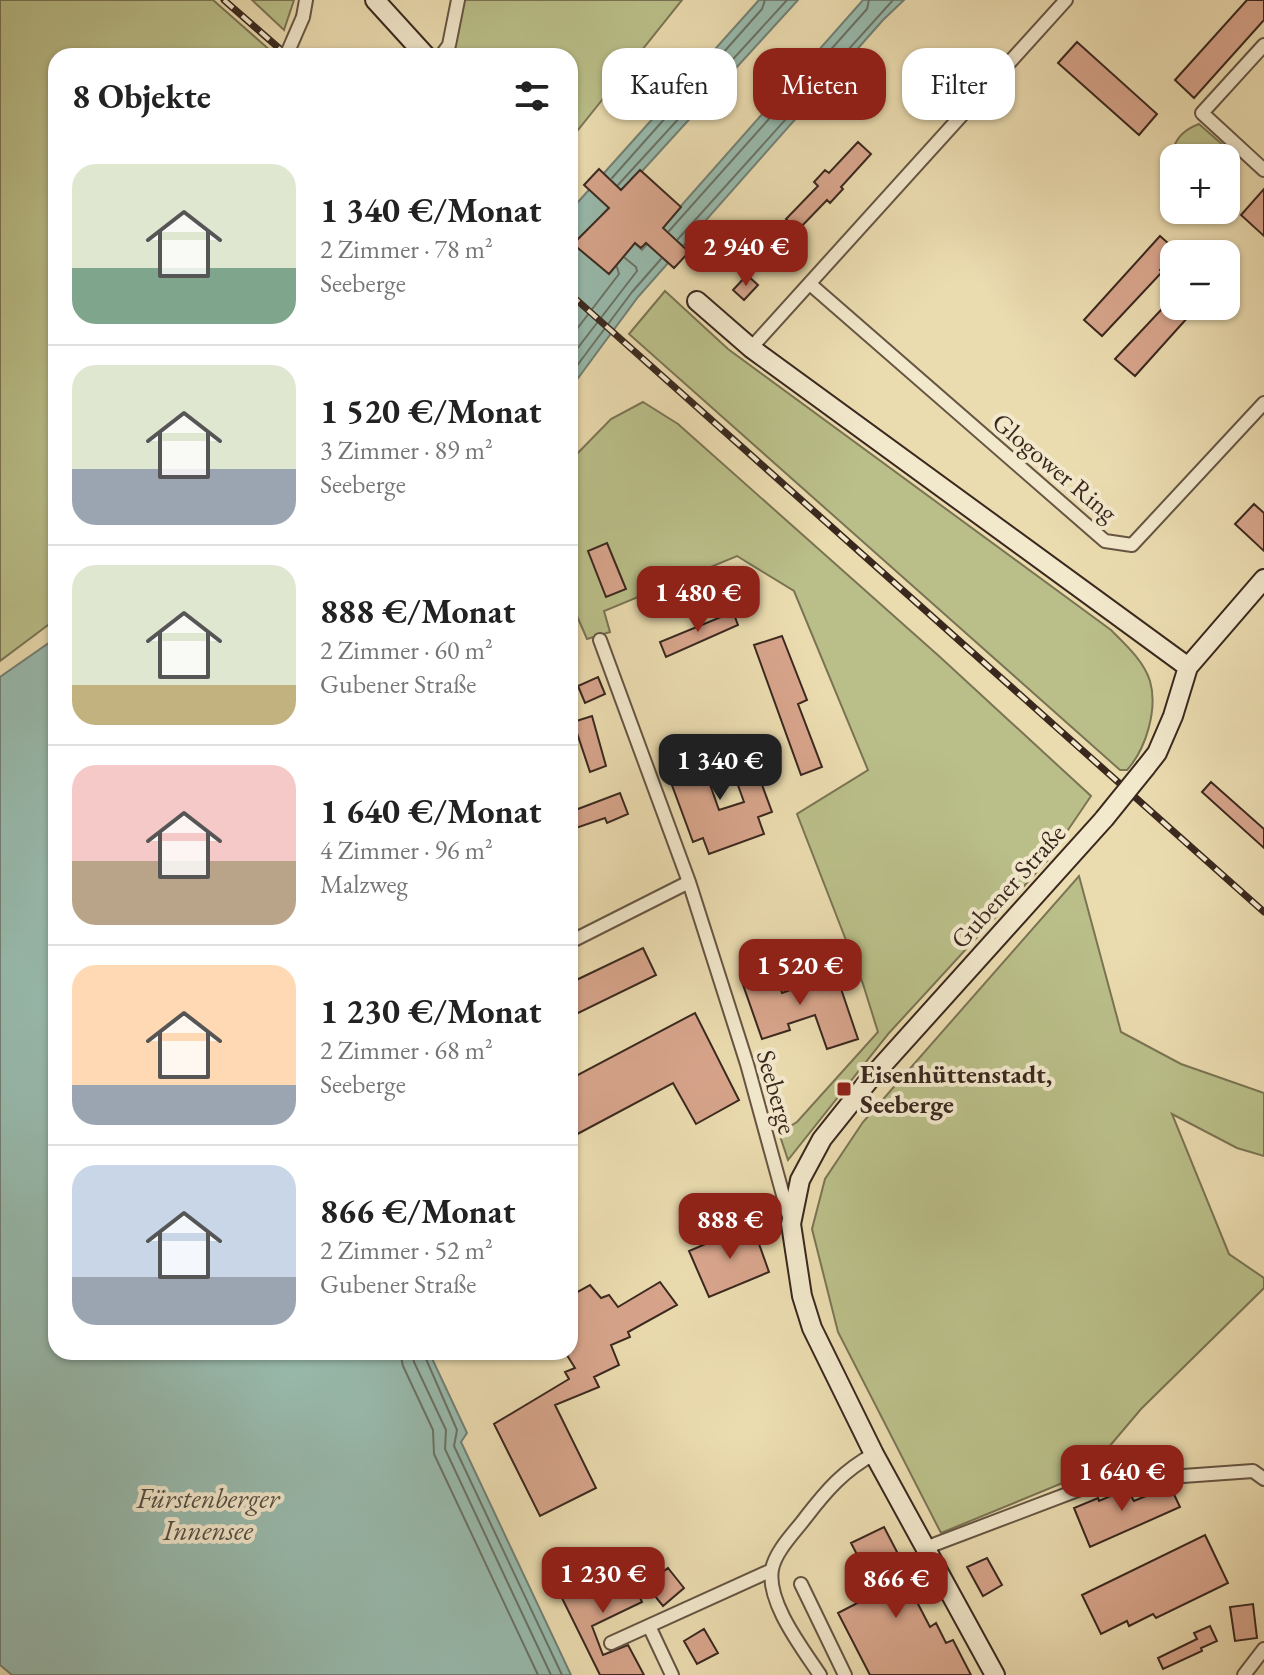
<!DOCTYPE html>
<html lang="de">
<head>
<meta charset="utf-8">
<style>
	:root { --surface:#fff; --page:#f2f2f2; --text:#222; --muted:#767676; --line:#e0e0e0; --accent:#8f2418 }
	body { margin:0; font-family:"EB Garamond",serif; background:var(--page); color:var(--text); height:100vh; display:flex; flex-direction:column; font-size:30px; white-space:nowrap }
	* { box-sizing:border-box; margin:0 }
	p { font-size:26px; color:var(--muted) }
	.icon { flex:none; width:44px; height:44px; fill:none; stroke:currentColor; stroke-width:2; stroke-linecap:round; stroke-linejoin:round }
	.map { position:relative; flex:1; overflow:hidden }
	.sheet { position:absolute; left:48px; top:48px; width:530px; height:1312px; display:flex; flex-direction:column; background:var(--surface); border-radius:24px; box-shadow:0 2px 6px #0004 }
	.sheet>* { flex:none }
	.top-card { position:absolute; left:602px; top:48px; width:542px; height:72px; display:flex; gap:16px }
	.tools { position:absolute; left:1160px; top:144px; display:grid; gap:16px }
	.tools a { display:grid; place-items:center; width:80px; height:80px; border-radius:16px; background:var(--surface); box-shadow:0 2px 6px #0004; font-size:40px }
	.price { position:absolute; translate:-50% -68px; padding:0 18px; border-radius:16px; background:var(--accent); color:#fff; font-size:26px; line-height:52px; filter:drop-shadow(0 2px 4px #0008) }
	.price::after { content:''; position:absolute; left:50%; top:48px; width:24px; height:18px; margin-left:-12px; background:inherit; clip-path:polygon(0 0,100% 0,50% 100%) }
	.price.active { background:#222; color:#fff }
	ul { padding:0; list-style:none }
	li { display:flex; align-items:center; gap:24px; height:200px; padding:0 24px }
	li+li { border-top:2px solid var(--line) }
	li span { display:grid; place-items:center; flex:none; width:224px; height:160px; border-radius:24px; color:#555 }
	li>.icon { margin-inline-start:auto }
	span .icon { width:96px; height:96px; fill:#fffc; stroke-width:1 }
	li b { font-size:34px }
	h2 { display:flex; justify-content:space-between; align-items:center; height:96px; padding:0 24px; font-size:34px }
	.tag { padding:0 28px; border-radius:24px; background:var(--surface); box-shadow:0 2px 6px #0004; font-size:28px; line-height:72px }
	.tag.active { background:var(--accent); color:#fff }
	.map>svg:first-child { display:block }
	.green { fill:#babf89; stroke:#7a7454; stroke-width:2 }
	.water { fill:#98bbae; stroke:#728075; stroke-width:2 }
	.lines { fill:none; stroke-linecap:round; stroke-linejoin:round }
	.shore { stroke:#697266; stroke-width:2 }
	.building { fill:#d8a58c; stroke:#3a281f; stroke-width:2 }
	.street-casing { stroke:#665543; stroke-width:16 }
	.secondary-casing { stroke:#3a281f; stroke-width:22 }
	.street { stroke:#f2e8cc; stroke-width:12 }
	.secondary { stroke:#f2e8cc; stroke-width:18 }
	.rail-casing { stroke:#3a281f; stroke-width:7 }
	.rail { stroke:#f2e8cc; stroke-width:4; stroke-dasharray:12; stroke-linecap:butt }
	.street-bridge-casing { stroke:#665543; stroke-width:16; stroke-linecap:butt }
	.secondary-bridge-casing { stroke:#3a281f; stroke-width:22; stroke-linecap:butt }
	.street-bridge { stroke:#f2e8cc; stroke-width:12 }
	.secondary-bridge { stroke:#f2e8cc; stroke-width:18 }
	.poi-dot { fill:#8f2418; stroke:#f2e8cc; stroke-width:3 }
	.labels { text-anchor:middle; stroke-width:8; stroke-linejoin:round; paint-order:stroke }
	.street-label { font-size:26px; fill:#3a281f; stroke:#f2e8cc }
	.poi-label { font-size:26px; font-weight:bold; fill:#3a281f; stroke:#f2e8cc; text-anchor:start }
	.water-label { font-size:28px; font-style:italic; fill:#524d43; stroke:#f2e8cc }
</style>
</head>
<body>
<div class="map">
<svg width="1264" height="1675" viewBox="0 0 1264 1675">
	<rect width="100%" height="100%" fill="#ebdcb0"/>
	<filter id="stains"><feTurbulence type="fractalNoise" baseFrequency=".0025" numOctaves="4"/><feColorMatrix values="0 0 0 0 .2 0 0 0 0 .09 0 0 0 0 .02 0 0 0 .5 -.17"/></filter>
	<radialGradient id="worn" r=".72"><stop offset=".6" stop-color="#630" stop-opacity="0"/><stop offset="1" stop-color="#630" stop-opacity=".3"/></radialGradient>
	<path class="green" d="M0 0H213L272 52 270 56H56V619L0 661Z
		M252 0H294L284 30Z
		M463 0H682L570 140V56H447Z
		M1199 124 1232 153 1231 163 1226 169V158H1174V165L1170 162C1173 142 1180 131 1199 124Z
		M665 291 728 349 1111 630C1125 644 1144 661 1150 681 1158 709 1146 749 1127 770H1120L629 334Z
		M643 402 678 424 940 657 1091 796 1047 861 889 1033 788 1160 779 1133 797 1122 878 1032 863 984 797 814 868 770 794 591 737 556 604 611 610 632 587 639 570 600V461L611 419Z
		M1079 876 1121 1032 1181 1064 1264 1093V1156L1237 1148 1172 1114 1229 1254 1264 1278V1288L1141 1409 1087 1473 941 1533 838 1332 812 1229 825 1179 863 1122Z"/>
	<path class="water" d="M759 0H798L603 214 642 250 863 0H904L883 20 638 297 570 389V211Z
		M56 638V1352H429L467 1433 461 1442 571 1675H12L0 1665V677Z"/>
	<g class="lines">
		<path class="shore" d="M612 178 762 9 765 0
			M618 185 787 0
			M669 231 867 9 869 0
			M678 239 893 0
			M570 338 619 274 617 267
			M570 358 637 271 636 267 625 258
			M570 375 632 292 661 259
			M400 1352 403 1366 433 1430 434 1454 538 1675
			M412 1352 414 1362 446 1430 445 1449 551 1675
			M423 1352 457 1430 454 1446 562 1675"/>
	</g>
	<path class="building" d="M1247 0H1264V20L1194 98 1175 80Z
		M1077 42 1157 114 1139 135 1058 63Z
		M858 142 871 154 841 187 843 189 830 203 827 200 798 230 786 219 818 186 814 182 825 170 829 173Z
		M599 169 621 190 640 170 681 207 663 228 689 252 674 268 646 243 641 248 635 243 609 274 573 244 609 208 584 185Z
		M1264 189V236L1241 215Z
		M1160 236 1177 251 1160 270 1162 272 1102 336 1084 320Z
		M747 275 758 285 744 300 733 290Z
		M1174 296V306H1198L1135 376 1115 359Z
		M1254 504 1264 513V551L1235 524Z
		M607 543 626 589 606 597 588 551Z
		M733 612 738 625 666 657 660 642Z
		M782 636 807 700 798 704 822 767 801 775 754 645Z
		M598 677 605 694 585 703 578 686Z
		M592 716 606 766 590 772 577 733 570 736V723Z
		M747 744 772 812 758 817 764 834 709 854 703 838 693 842 666 769 700 756 719 810 744 802 726 752Z
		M1211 782 1264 829V848L1202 792Z
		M620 793 628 814 607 823 605 818 573 829 570 812Z
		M643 948 656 975 574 1015 570 1008V983Z
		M773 968 782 993 836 974 858 1039 827 1049 815 1015 788 1024 790 1030 762 1039 741 979Z
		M695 1013 739 1100 696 1124 673 1083 570 1138V1079Z
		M752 1224 769 1272 709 1297 689 1251Z
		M660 1282 677 1305 628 1332 630 1337 611 1345 619 1365 594 1377 599 1387 555 1405 596 1488 540 1516 494 1424 569 1379 565 1372 575 1368 565 1352H570V1296L590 1285 601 1298 609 1295 618 1307Z
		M1170 1486 1180 1507 1090 1547 1074 1508 1098 1498 1099 1501 1127 1489 1134 1501Z
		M884 1527 909 1575 904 1577 930 1627 936 1623 946 1643 953 1640 971 1675H870L838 1613 877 1593 851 1543Z
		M1205 1535 1228 1583 1156 1618 1153 1614 1129 1626 1127 1621 1101 1634 1082 1595Z
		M987 1558 1002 1585 983 1596 967 1567Z
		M624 1561 642 1602 592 1626 603 1655 628 1645 644 1675H600L558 1590Z
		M668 1568 684 1588 663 1606 650 1590 663 1580 659 1575Z
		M1253 1604 1257 1638 1235 1641 1230 1607Z
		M1210 1626 1217 1641 1201 1648 1202 1651 1163 1669 1158 1658 1197 1639 1194 1633Z
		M704 1629 718 1653 697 1664 684 1641Z"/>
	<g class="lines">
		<g class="street-casing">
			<path id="street" d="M303 17 306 0
				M1264 45 1202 113 1264 170
				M441 56 449 45 458 0
				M810 284 1105 541 1132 545 1264 403
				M751 348 1066 0
				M600 640 689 882 747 1064 789 1217
				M570 942 689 882
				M925 1548 1099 1482 1253 1471 1264 1479
				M801 1584 845 1675
				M649 1626 672 1675
				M611 1643 772 1570
				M820 1675C803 1649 766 1602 772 1569 776 1550 795 1532 806 1517 826 1491 844 1470 874 1454
				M1244 1675 1264 1649"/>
		</g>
		<g class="secondary-casing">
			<path id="secondary" d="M375 0 426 56
				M697 301 751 348 1188 667
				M1146 767 1157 753 1173 716 1188 667 1264 579
				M995 1675 874 1454 812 1328 802 1296 791 1224 800 1180 822 1139 870 1079 1104 819"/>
		</g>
		<use href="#street" class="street"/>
		<use href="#secondary" class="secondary"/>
		<g class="rail-casing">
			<path id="rail" d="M224 0 288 56
				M570 294 1264 912"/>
		</g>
		<use href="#rail" class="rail"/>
		<g class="street-bridge-casing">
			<path id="street-bridge" d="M286 56 303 17"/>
		</g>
		<g class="secondary-bridge-casing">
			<path id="secondary-bridge" d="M1104 819 1146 767"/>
		</g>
		<use href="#street-bridge" class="street-bridge"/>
		<use href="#secondary-bridge" class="secondary-bridge"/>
	</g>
	<rect class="poi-dot" x="836" y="1081" width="16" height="16" rx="4"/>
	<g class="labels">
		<g class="street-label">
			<text transform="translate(1055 467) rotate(40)" y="9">Glogower Ring</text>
			<text transform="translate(1008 886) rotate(-48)" y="9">Gubener Straße</text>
			<text transform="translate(777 1092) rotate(74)" y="9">Seeberge</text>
		</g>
		<g class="poi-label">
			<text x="860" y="1083">Eisenhüttenstadt,<tspan x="860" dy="30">Seeberge</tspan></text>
		</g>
		<g class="water-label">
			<text x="208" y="1508">Fürstenberger<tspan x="208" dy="32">Innensee</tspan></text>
		</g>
	</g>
	<rect width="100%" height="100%" filter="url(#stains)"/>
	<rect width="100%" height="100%" fill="url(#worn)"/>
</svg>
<div class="tools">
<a>+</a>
<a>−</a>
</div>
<b class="price" style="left:746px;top:288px">2 940 €</b>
<b class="price" style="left:698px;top:634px">1 480 €</b>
<b class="price active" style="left:720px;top:802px">1 340 €</b>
<b class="price" style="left:800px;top:1007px">1 520 €</b>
<b class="price" style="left:730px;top:1261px">888 €</b>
<b class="price" style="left:1122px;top:1513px">1 640 €</b>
<b class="price" style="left:603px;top:1615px">1 230 €</b>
<b class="price" style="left:896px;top:1620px">866 €</b>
<div class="top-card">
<a class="tag">Kaufen</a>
<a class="tag active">Mieten</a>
<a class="tag">Filter</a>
</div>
<section class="sheet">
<h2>8 Objekte<svg class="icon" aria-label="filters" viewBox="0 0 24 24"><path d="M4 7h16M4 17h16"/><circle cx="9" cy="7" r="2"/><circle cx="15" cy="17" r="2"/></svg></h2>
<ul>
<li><span style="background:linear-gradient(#dfe7d0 65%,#7fa58c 0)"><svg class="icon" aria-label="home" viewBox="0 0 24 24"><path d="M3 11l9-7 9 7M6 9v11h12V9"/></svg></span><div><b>1 340 €/Monat</b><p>2 Zimmer · 78 m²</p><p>Seeberge</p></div></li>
<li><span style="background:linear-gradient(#dfe7d0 65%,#9aa5b1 0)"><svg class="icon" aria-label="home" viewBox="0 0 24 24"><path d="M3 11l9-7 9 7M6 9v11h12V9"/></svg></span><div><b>1 520 €/Monat</b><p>3 Zimmer · 89 m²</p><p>Seeberge</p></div></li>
<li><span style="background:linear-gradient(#dfe7d0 75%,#c2b280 0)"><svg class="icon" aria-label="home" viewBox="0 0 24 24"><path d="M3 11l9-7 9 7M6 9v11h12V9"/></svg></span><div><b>888 €/Monat</b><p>2 Zimmer · 60 m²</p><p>Gubener Straße</p></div></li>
<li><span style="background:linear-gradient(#f6c9c9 60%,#b9a48a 0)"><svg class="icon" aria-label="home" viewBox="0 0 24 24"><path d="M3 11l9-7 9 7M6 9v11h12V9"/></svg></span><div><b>1 640 €/Monat</b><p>4 Zimmer · 96 m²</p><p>Malzweg</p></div></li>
<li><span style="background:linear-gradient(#ffd9b3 75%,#9aa5b1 0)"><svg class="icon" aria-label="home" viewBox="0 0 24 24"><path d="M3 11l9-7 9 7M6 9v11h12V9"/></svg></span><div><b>1 230 €/Monat</b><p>2 Zimmer · 68 m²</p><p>Seeberge</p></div></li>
<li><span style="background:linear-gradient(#c9d6e8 70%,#9aa5b1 0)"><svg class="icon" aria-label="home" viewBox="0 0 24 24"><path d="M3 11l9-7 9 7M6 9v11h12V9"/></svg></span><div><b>866 €/Monat</b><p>2 Zimmer · 52 m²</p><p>Gubener Straße</p></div></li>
</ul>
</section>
</div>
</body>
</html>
